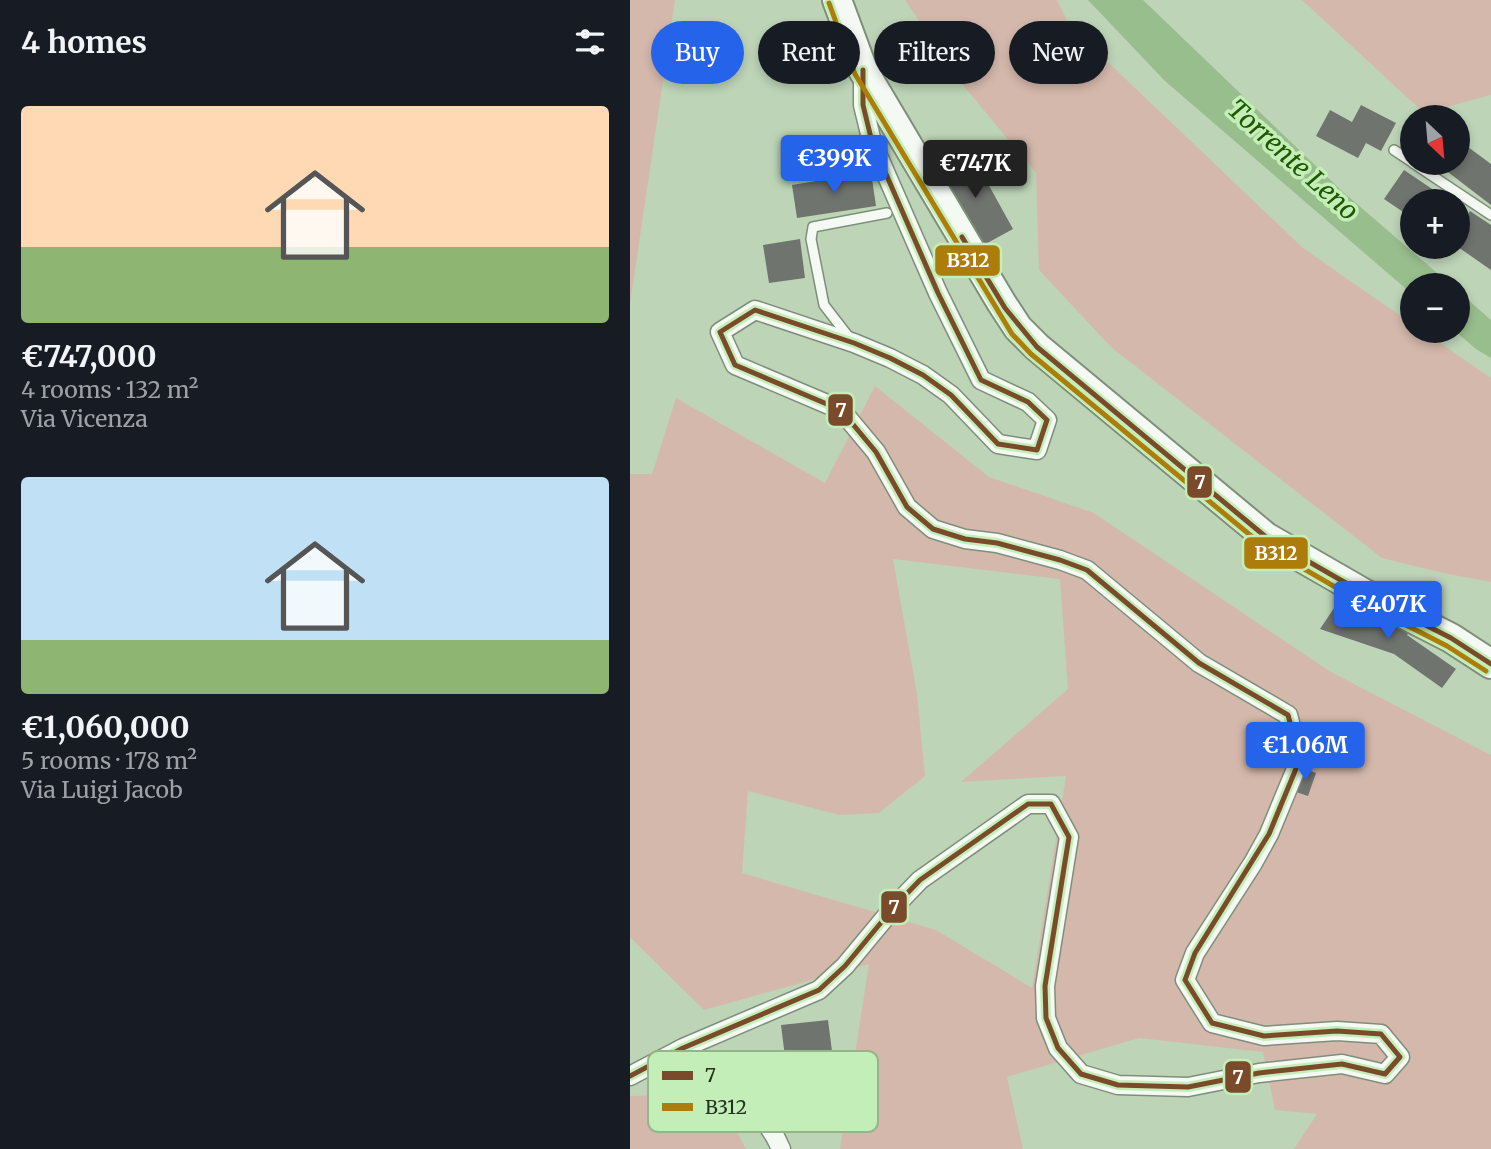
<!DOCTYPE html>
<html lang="en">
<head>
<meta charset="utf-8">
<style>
	:root { --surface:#171b24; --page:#20242c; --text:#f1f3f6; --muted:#9ea1a6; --accent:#2563eb }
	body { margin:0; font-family:Merriweather,serif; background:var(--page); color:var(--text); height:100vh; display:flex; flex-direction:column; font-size:26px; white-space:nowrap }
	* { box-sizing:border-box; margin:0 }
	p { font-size:23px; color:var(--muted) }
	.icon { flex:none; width:38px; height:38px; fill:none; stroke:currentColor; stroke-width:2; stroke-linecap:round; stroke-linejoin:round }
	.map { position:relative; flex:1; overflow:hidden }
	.panel { display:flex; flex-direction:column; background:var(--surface); width:630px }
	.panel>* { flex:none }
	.guide { position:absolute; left:21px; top:21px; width:665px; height:63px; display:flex; gap:14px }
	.needle { width:46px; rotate:154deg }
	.tools { position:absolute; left:770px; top:105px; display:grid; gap:14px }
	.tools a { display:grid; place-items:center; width:70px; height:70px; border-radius:50%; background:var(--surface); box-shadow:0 4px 10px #0003; font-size:35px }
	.price { position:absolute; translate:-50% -60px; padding:0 16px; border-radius:7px; background:var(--accent); color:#fff; font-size:23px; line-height:46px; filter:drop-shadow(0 2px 4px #0008) }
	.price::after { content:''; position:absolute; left:50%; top:42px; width:21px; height:16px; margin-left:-10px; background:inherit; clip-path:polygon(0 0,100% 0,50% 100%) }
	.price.selected { background:#222; color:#fff }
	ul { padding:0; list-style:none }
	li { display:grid; align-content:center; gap:14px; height:371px; padding:0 21px }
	li span { display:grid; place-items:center; height:217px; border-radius:7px; color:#555 }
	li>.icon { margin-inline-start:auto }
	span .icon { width:126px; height:126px; fill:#fffc; stroke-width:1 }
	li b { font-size:30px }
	h2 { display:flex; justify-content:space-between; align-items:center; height:84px; padding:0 21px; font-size:30px }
	.tag { padding:0 24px; border-radius:32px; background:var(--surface); box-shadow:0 4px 10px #0003; font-size:24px; line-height:63px }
	.tag.selected { background:var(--accent); color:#fff }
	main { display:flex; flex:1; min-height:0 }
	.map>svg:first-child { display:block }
	.green { fill:#d5b8ac; fill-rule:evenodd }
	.water { fill:#99be8d }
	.building { fill:#70746f }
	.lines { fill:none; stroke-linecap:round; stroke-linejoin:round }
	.service-casing { stroke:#7e8f79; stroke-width:12 }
	.minor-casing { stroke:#7e8f79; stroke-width:21 }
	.primary-casing { stroke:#7e8f79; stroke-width:32 }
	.service { stroke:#f5f9f4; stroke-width:9 }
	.minor { stroke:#f5f9f4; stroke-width:18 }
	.primary { stroke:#f5f9f4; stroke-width:28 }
	.bus-1-casing { stroke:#c4eeb7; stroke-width:10 }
	.bus-2-casing { stroke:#c4eeb7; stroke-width:10 }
	.bus-1 { stroke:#7a4b2a; stroke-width:5 }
	.bus-2 { stroke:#ac7d0a; stroke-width:5 }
	.labels { text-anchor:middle; stroke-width:7; stroke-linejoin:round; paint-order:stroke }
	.water-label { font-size:26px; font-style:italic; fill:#1f5702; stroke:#c4eeb7 }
	.key { fill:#c4eeb7; stroke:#93b689; stroke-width:2 }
	.key-label { font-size:19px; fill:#22321d }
	.line-badge { stroke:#c4eeb7; stroke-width:2.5 }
	.badge-label { font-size:19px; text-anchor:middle; font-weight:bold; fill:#fff }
</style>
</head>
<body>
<main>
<section class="panel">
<h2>4 homes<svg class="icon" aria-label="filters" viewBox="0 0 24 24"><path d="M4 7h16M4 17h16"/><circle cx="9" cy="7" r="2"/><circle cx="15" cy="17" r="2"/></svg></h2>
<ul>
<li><span style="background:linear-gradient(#ffd9b3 65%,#8fb573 0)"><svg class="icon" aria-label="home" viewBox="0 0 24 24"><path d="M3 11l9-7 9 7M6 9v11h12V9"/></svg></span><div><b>€747,000</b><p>4 rooms · 132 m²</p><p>Via Vicenza</p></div></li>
<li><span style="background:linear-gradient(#bfe0f5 75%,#8fb573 0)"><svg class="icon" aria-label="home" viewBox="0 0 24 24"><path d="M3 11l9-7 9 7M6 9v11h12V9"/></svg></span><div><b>€1,060,000</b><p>5 rooms · 178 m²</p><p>Via Luigi Jacob</p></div></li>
</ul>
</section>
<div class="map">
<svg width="861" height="1149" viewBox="0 0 861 1149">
	<rect width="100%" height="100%" fill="#bdd4b7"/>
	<path class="green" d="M0 0H45L0 304Z
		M275 0H427L440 26 673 248 782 324V331H793L861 378V582L813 573 752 558 482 348 409 270 406 173 332 84Z
		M672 0H861V95L794 113Z
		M245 386 359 477 464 513 699 671 861 755V1149H664L687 1114 645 1110 633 1052 509 1038 377 1077 393 1149H210L239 964 74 1010 0 937V474H22L46 398 195 483ZM263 559 430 579 438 689 331 782 436 776 402 988 306 930 112 873 118 791 209 815 249 813 295 776 287 694Z
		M0 1096C25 1095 59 1094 83 1105 99 1112 108 1134 116 1149H0Z"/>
	<path class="water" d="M458 0H513L713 192 821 285H782V294L535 81Z
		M828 291 861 320V358L846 349 825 331H828Z"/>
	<path class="building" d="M731 105 766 123 751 151 736 143 728 158 686 136 700 110 722 122Z
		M834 144 861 164V205L814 169 818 164 816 163H828V149Z
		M341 153 383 229 350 247 308 172Z
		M774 170 820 201H782V218L754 199Z
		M241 172 246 206 167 218 162 185Z
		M840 211 861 225V270L828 247V228Z
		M170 239 175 278 139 283 133 245Z
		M708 602 748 624 759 615 783 628 777 635 826 669 812 688 764 654 690 629Z
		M672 768 686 773 678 796 663 791Z
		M198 1020 203 1059 156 1065 151 1025Z"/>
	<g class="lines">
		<g class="service-casing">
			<path id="service" d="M764 150 782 162
				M783 163 861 215
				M218 336 194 305 181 239 183 227 257 213"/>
		</g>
		<g class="minor-casing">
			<path id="minor" d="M28 1063C41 1069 54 1078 67 1083 106 1097 134 1108 151 1149
				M0 1076 53 1048 189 990 215 966 264 907 290 880 398 804H421L439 837 415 986 416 1018 428 1048 451 1074 488 1085 558 1087 629 1073 712 1064 755 1074 770 1057 751 1034 707 1031 634 1036 582 1023 555 980 565 953 623 863 639 834 670 759 658 715 569 663 457 570 430 560 367 543 335 539 303 529 277 507 246 452 211 410 105 365 90 332 125 310 224 343 260 358 293 375 321 395 368 444 407 450 417 420 398 402 351 380 308 293 242 142 233 105V77"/>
		</g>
		<g class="primary-casing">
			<path id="primary" d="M207 0 233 70 371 302 388 328 407 347 636 537 735 594 821 638 861 664"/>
		</g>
		<use href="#service" class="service"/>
		<use href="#minor" class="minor"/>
		<use href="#primary" class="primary"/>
		<g class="bus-1-casing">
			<path id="bus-1" d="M332 237 375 308 407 347 636 537 735 594 821 638 861 664
				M0 1076 53 1048 189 990 215 966 264 907 290 880 398 804H421L439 837 415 986 416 1018 428 1048 451 1074 488 1085 558 1087 629 1073 712 1064 755 1074 770 1057 751 1034 707 1031 634 1036 582 1023 555 980 565 953 639 834 670 759 658 715 569 663 457 570 430 560 367 543 335 539 303 529 277 507 246 452 211 410 105 365 90 332 125 310 224 343 260 358 293 375 321 395 368 444 407 450 417 420 398 402 351 380 308 293 242 142 233 105V70"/>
		</g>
		<g class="bus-2-casing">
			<path id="bus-2" d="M199 3 225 74 382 334 401 354 631 544 731 602 817 646 856 671"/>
		</g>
		<use href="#bus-1" class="bus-1"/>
		<use href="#bus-2" class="bus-2"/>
	</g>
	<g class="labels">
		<g class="water-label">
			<text transform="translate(663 160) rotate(42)" y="9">Torrente Leno</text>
		</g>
	</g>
	<rect x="18" y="1051" width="230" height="81" rx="10" class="key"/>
	<rect x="32" y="1071" width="31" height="9" fill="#7a4b2a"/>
	<rect x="32" y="1103" width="31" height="8" fill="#ac7d0a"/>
	<g class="key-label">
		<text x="75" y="1082">7</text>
		<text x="75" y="1114">B312</text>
	</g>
	<g class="line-badge">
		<rect x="304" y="244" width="67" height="33" rx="7" fill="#ac7d0a"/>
		<rect x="197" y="393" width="27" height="34" rx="7" fill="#7a4b2a"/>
		<rect x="556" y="465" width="27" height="34" rx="7" fill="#7a4b2a"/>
		<rect x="613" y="536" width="66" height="34" rx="7" fill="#ac7d0a"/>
		<rect x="250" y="890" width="28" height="34" rx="7" fill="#7a4b2a"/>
		<rect x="594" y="1060" width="28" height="34" rx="7" fill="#7a4b2a"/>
	</g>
	<g class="badge-label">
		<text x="338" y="267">B312</text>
		<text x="211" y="417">7</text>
		<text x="570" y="489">7</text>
		<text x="646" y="560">B312</text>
		<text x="264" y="914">7</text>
		<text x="608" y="1084">7</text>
	</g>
</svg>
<div class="tools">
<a><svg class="needle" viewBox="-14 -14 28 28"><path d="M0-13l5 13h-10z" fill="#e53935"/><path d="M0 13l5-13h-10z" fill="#9ea1a6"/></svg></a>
<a>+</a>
<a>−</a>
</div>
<b class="price" style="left:204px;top:195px">€399K</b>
<b class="price selected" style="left:345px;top:200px">€747K</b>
<b class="price" style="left:758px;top:641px">€407K</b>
<b class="price" style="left:675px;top:782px">€1.06M</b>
<div class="guide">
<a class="tag selected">Buy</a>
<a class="tag">Rent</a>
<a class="tag">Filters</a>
<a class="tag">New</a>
</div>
</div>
</main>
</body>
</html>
